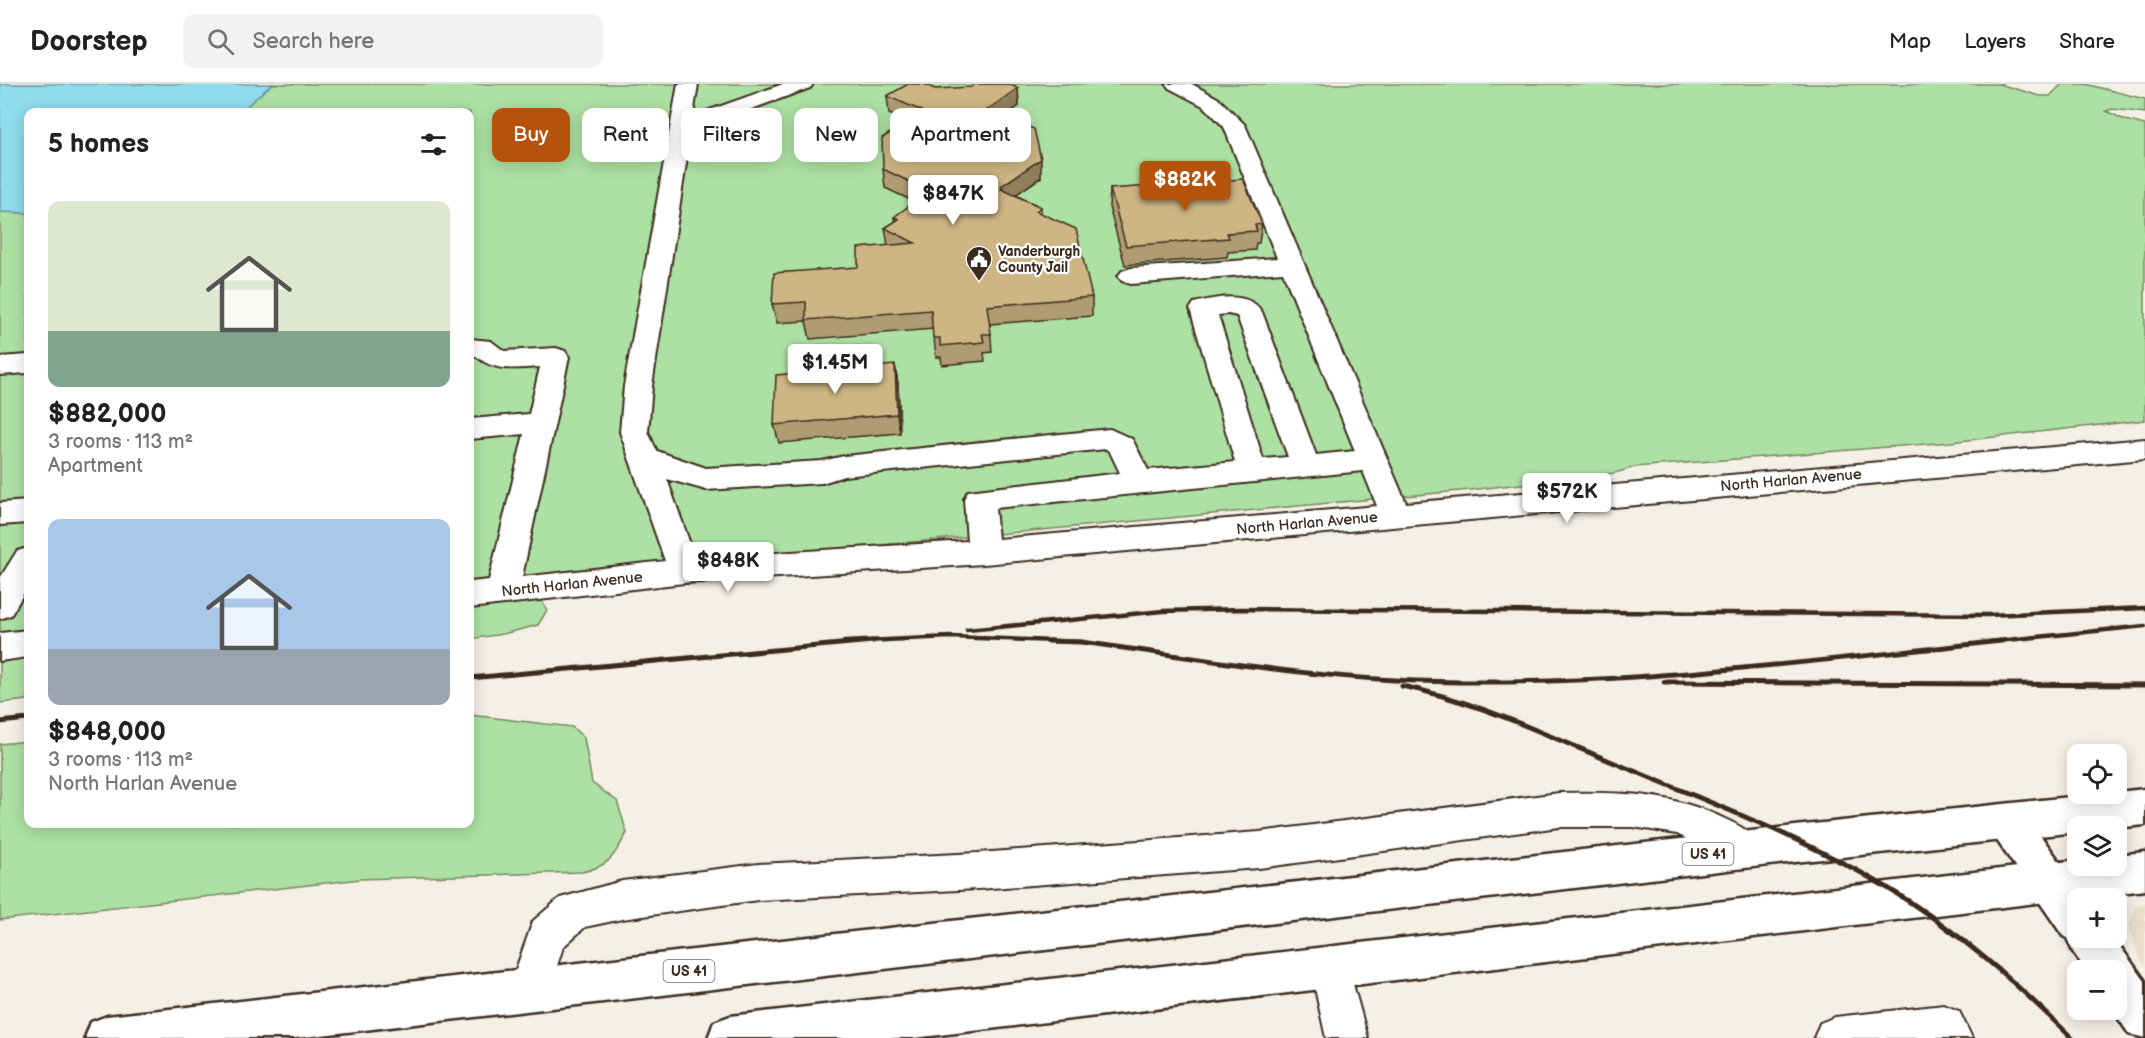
<!DOCTYPE html>
<html lang="en">
<head>
<meta charset="utf-8">
<style>
	:root { --surface:#fff; --page:#f2f2f2; --text:#202124; --muted:#757577; --line:#e0e0e0; --accent:#b45309 }
	body { margin:0; font-family:"Balsamiq Sans",sans-serif; background:var(--page); color:var(--text); height:100vh; display:flex; flex-direction:column; font-size:22px; white-space:nowrap }
	* { box-sizing:border-box; margin:0 }
	p { font-size:20px; color:var(--muted) }
	.icon { flex:none; width:33px; height:33px; fill:none; stroke:currentColor; stroke-width:2; stroke-linecap:round; stroke-linejoin:round }
	.map { position:relative; flex:1; overflow:hidden }
	.details { position:absolute; left:24px; top:24px; width:450px; height:720px; display:flex; flex-direction:column; background:var(--surface); border-radius:12px; box-shadow:0 3px 15px #0003 }
	.details>* { flex:none }
	.hud { position:absolute; left:492px; top:24px; width:570px; height:54px; display:flex; gap:12px }
	.buttons { position:absolute; left:2067px; top:660px; display:grid; gap:12px }
	.buttons a { display:grid; place-items:center; width:60px; height:60px; border-radius:12px; background:var(--surface); box-shadow:0 3px 15px #0003; font-size:30px }
	.price { position:absolute; translate:-50% -51px; padding:0 14px; border-radius:6px; background:#fff; color:#222; font-size:20px; line-height:39px; filter:drop-shadow(0 2px 3px #0008) }
	.price::after { content:''; position:absolute; left:50%; top:36px; width:18px; height:14px; margin-left:-9px; background:inherit; clip-path:polygon(0 0,100% 0,50% 100%) }
	.price.active { background:var(--accent); color:#fff }
	ul { padding:0; list-style:none }
	li { display:grid; align-content:center; gap:12px; height:318px; padding:0 24px }
	li span { display:grid; place-items:center; height:186px; border-radius:12px; color:#555 }
	li>.icon { margin-inline-start:auto }
	span .icon { width:108px; height:108px; fill:#fffc; stroke-width:1 }
	li b { font-size:26px }
	h2 { display:flex; justify-content:space-between; align-items:center; height:72px; padding:0 24px; font-size:26px }
	.chip { padding:0 21px; border-radius:12px; background:var(--surface); box-shadow:0 3px 15px #0003; font-size:21px; line-height:54px }
	.chip.active { background:var(--accent); color:#fff }
	header { display:flex; align-items:center; gap:36px; box-sizing:border-box; height:84px; padding:0 30px; background:var(--surface); border-bottom:2px solid var(--line) }
	header strong { font-size:28px }
	nav { display:flex; gap:33px; margin-inline-start:auto; font-size:21px }
	.search { width:420px; height:54px; background:var(--page); display:flex; align-items:center; gap:15px; box-sizing:border-box; padding:0 21px; border-radius:12px; color:var(--muted); font-size:22px }
	.map>svg:first-child { display:block }
	.built { fill:#e9dec9 }
	.green { fill:#ade1a3; stroke:#748660; stroke-width:1.5 }
	.water { fill:#8edced; stroke:#6d959a; stroke-width:1.5 }
	.lines { fill:none; stroke-linecap:round; stroke-linejoin:round }
	.minor-casing { stroke:#3b2a1e; stroke-width:4 }
	.major-casing { stroke:#3b2a1e; stroke-width:5 }
	.highway-casing { stroke:#3b2a1e; stroke-width:5 }
	.minor { fill:#fff; fill-rule:evenodd }
	.major { fill:#fff; fill-rule:evenodd }
	.highway { fill:#fff; fill-rule:evenodd }
	.rail-far1 { stroke:#3b2a1e; stroke-width:4.5 }
	.rail { stroke:#3b2a1e; stroke-width:5 }
	.wall { fill:#b09c72; stroke:#3b2a1e; stroke-width:1.5 }
	.shaded-wall { fill:#907f5c; stroke:#3b2a1e; stroke-width:1.5 }
	.building { fill:#cdb584; stroke:#3b2a1e; stroke-width:1.5 }
	.labels { text-anchor:middle; stroke-width:4.5; stroke-linejoin:round; paint-order:stroke }
	.far-poi-label { font-size:14px; font-weight:bold; fill:#3b2a1e; stroke:#fff; text-anchor:start }
	.shield { fill:#fff; stroke:#766a62; stroke-width:1.5 }
	.shield-label { font-size:14px; font-weight:bold; fill:#3b2a1e }
	.street-label { font-size:15px; fill:#3b2a1e; stroke:#fff }
</style>
</head>
<body>
<header>
<strong>Doorstep</strong>
<div class="search"><svg class="icon" aria-label="search" viewBox="0 0 24 24"><circle cx="10" cy="10" r="6"/><path d="M15 15l6 6"/></svg>Search here</div>
<nav><a>Map</a><a>Layers</a><a>Share</a></nav>
</header>
<div class="map">
<svg width="2145" height="954" viewBox="0 0 2145 954">
	<rect width="100%" height="100%" fill="#f5f0e6"/>
	<filter id="ink" filterUnits="userSpaceOnUse"><feTurbulence type="fractalNoise" baseFrequency=".0167" numOctaves="2"/><feDisplacementMap in="SourceGraphic" scale="12" xChannelSelector="R" yChannelSelector="G"/><feConvolveMatrix kernelMatrix="1 2 1 2 8 2 1 2 1" color-interpolation-filters="sRGB"/></filter>
	<g filter="url(#ink)">
		<path class="built" d="M2145 820V882L2138 871 2129 841 2136 822Z"/>
		<path class="green" d="M272 0H1999L2040 12H2050L2062 0H2085L2145 15V29L2113 25 2106 27 2125 36 2145 41V336L1951 358 1635 383 1615 389 1470 406 559 491 541 516 547 526 538 541 503 550 470 555V28H240Z
			M0 128 28 129V616L0 619Z
			M470 631 572 643 584 654 592 699 617 717 627 749C613 773 610 782 582 788L361 795 0 836V660L28 657V740H470Z"/>
		<path class="water" d="M0 0H272L240 28H28V129L0 128Z"/>
		<g class="lines">
			<g class="minor-casing">
				<path id="minor" d="M678 0H698L693 32 783 0H813L810 4 691 47 652 302 648 348 657 367 706 384 822 377 844 372 1110 345 1132 355 1148 386 1235 378 1190 225 1194 219C1215 214 1248 206 1262 228L1316 371 1355 367 1283 188 1131 200 1122 197 1118 192 1122 187 1131 184 1277 174 1224 43 1205 23 1169 4 1166 0H1192L1219 15 1245 41 1406 419 2145 355V375L984 480 684 499 470 524V498L489 496 524 350 470 355V335L529 330 540 283C516 284 496 289 476 272L470 273V255L491 257 504 267 556 264 565 267 569 273 522 493 665 477 620 348 624 302ZM1228 230 1237 232 1288 373 1263 375 1218 231ZM1106 365 1110 368 1120 389 968 407 964 415 967 457 695 474 667 395 706 406 822 399 844 392ZM1363 387 1377 422 998 455 995 424Z
					M28 271V289L0 291V273Z
					M28 417V439L0 441V419Z
					M28 464V502L11 531 0 535V494L17 467Z
					M28 546V573L0 577V549Z
					M1559 709C1617 708 1671 708 1725 735 1741 742 1755 750 1762 766L1756 778 1743 784 1677 750 1633 743H1559L1259 784 978 805 758 816 622 835 585 843 563 863 545 920 530 926 515 920 509 905 533 837 560 814 622 797 758 780 978 769 1259 748Z
					M1330 862 1344 868 1368 954H1326L1310 882 1316 868Z
					M1944 921 1959 927 1972 954H1814L1820 939 1835 933Z"/>
			</g>
			<g class="major-casing">
				<path id="major" d="M2008 721 2022 726 2086 814H2078V854H2114L2145 897V954L2129 950 2113 926H2116V886H2086L2073 868 2067 854 2063 852 1994 752 1988 739 1994 726Z"/>
			</g>
			<g class="highway-casing">
				<path id="highway" d="M2145 705V741L2116 744 2078 742V748L1804 777 296 954H85L91 938 107 932 1804 741Z
					M2145 768V806L914 954H708L714 938 730 932 2078 776V782H2116V771Z"/>
			</g>
			<use href="#minor" class="minor"/>
			<use href="#major" class="major"/>
			<use href="#highway" class="highway"/>
			<path class="rail-far1" d="M967 546 1163 527 1241 525 1988 531 2145 524
				M844 558 950 553 1083 558
				M1988 558 2145 542"/>
			<path class="rail" d="M1048 557 1081 558C1185 572 1290 591 1395 596 1598 606 1801 578 2002 557
				M470 594 873 557
				M1664 598 2145 601
				M1402 602C1476 617 1541 649 1610 677 1703 716 1799 751 1886 803 1955 844 2015 898 2072 954
				M0 638 28 635"/>
		</g>
		<path class="wall" d="M1018 4 1019 22 1004 33 1041 93 1015 111 1041 123V129L1092 213V232L990 240 992 268 984 269 985 277 942 281 941 273H936L933 245 810 255 806 237 777 239 772 220 858 183 888 161 885 144 895 138 894 133 915 118 885 104 883 85 908 38 889 30 887 12 935 5Z
			M1110 105 1262 140 1259 159H1256L1255 166 1228 168 1227 173 1125 181 1109 123Z
			M895 281 898 300 900 349 779 359 774 341Z"/>
		<path class="shaded-wall" d="M1018 4 1019 22 988 44 987 26Z
			M1041 75V93L1004 119 1001 102Z
			M895 281 898 300 900 349 897 330Z"/>
		<path class="building" d="M908 0H924L935 5 971 3 975 0H1008L1018 4 987 26 1034 45 1041 75 1001 102 1003 104 1001 105 1041 123 1036 127 1076 145 1092 213 987 222 991 250H982L984 258 940 262V254H933L931 226 806 236V218L772 220 774 189 858 183V164L915 159 885 144 899 135 894 133 929 107 883 85 882 54 922 30 920 29 922 27 887 12Z
			M1243 95 1262 140 1255 141 1257 147 1227 149 1229 154 1126 162 1110 105Z
			M895 281 897 330 774 341 776 291Z"/>
	</g>
	<defs>
		<g id="civic-pin" transform="scale(1.35)"><path d="M0 17L-7.5 6A9.5 9.5 0 1 1 7.5 6Z" fill="#3b2a1e" stroke="#fff"/><path d="M-.6-6.5H3V-4.5H.6V-3L4-1V1h2V6H-6V1h2V-1L-.6-3ZM-1.2 2.5V6h2.4V2.5Z" fill="#fff"/></g>
	</defs>
	<g fill-rule="evenodd">
		<use href="#civic-pin" x="979" y="175"/>
	</g>
	<g class="labels">
		<g class="far-poi-label">
			<text x="998" y="172">Vanderburgh<tspan x="998" dy="16">County Jail</tspan></text>
		</g>
		<g class="shield">
			<rect x="1682.5" y="759" width="51" height="22" rx="4.5"/>
			<rect x="663.5" y="876" width="51" height="22" rx="4.5"/>
		</g>
		<g class="shield-label">
			<text x="1708" y="775">US 41</text>
			<text x="689" y="892">US 41</text>
		</g>
		<g class="street-label">
			<text transform="translate(1791 396) rotate(-5)" y="5">North Harlan Avenue</text>
			<text transform="translate(1307 439) rotate(-5)" y="5">North Harlan Avenue</text>
			<text transform="translate(572 500) rotate(-6)" y="5">North Harlan Avenue</text>
		</g>
	</g>
</svg>
<div class="buttons">
<a><svg class="icon" aria-label="locate" viewBox="0 0 24 24"><circle cx="12" cy="12" r="6"/><path d="M12 2v4M12 18v4M2 12h4M18 12h4"/></svg></a>
<a><svg class="icon" aria-label="layers" viewBox="0 0 24 24"><path d="M12 4l9 5-9 5-9-5zM3 14l9 5 9-5"/></svg></a>
<a>+</a>
<a>−</a>
</div>
<b class="price active" style="left:1185px;top:128px">$882K</b>
<b class="price" style="left:953px;top:142px">$847K</b>
<b class="price" style="left:835px;top:311px">$1.45M</b>
<b class="price" style="left:1567px;top:440px">$572K</b>
<b class="price" style="left:728px;top:509px">$848K</b>
<div class="hud">
<a class="chip active">Buy</a>
<a class="chip">Rent</a>
<a class="chip">Filters</a>
<a class="chip">New</a>
<a class="chip">Apartment</a>
</div>
<section class="details">
<h2>5 homes<svg class="icon" aria-label="filters" viewBox="0 0 24 24"><path d="M4 7h16M4 17h16"/><circle cx="9" cy="7" r="2"/><circle cx="15" cy="17" r="2"/></svg></h2>
<ul>
<li><span style="background:linear-gradient(#dfe7d0 70%,#7fa58c 0)"><svg class="icon" aria-label="home" viewBox="0 0 24 24"><path d="M3 11l9-7 9 7M6 9v11h12V9"/></svg></span><div><b>$882,000</b><p>3 rooms · 113 m²</p><p>Apartment</p></div></li>
<li><span style="background:linear-gradient(#a9c7e8 70%,#9aa5b1 0)"><svg class="icon" aria-label="home" viewBox="0 0 24 24"><path d="M3 11l9-7 9 7M6 9v11h12V9"/></svg></span><div><b>$848,000</b><p>3 rooms · 113 m²</p><p>North Harlan Avenue</p></div></li>
</ul>
</section>
</div>
</body>
</html>
